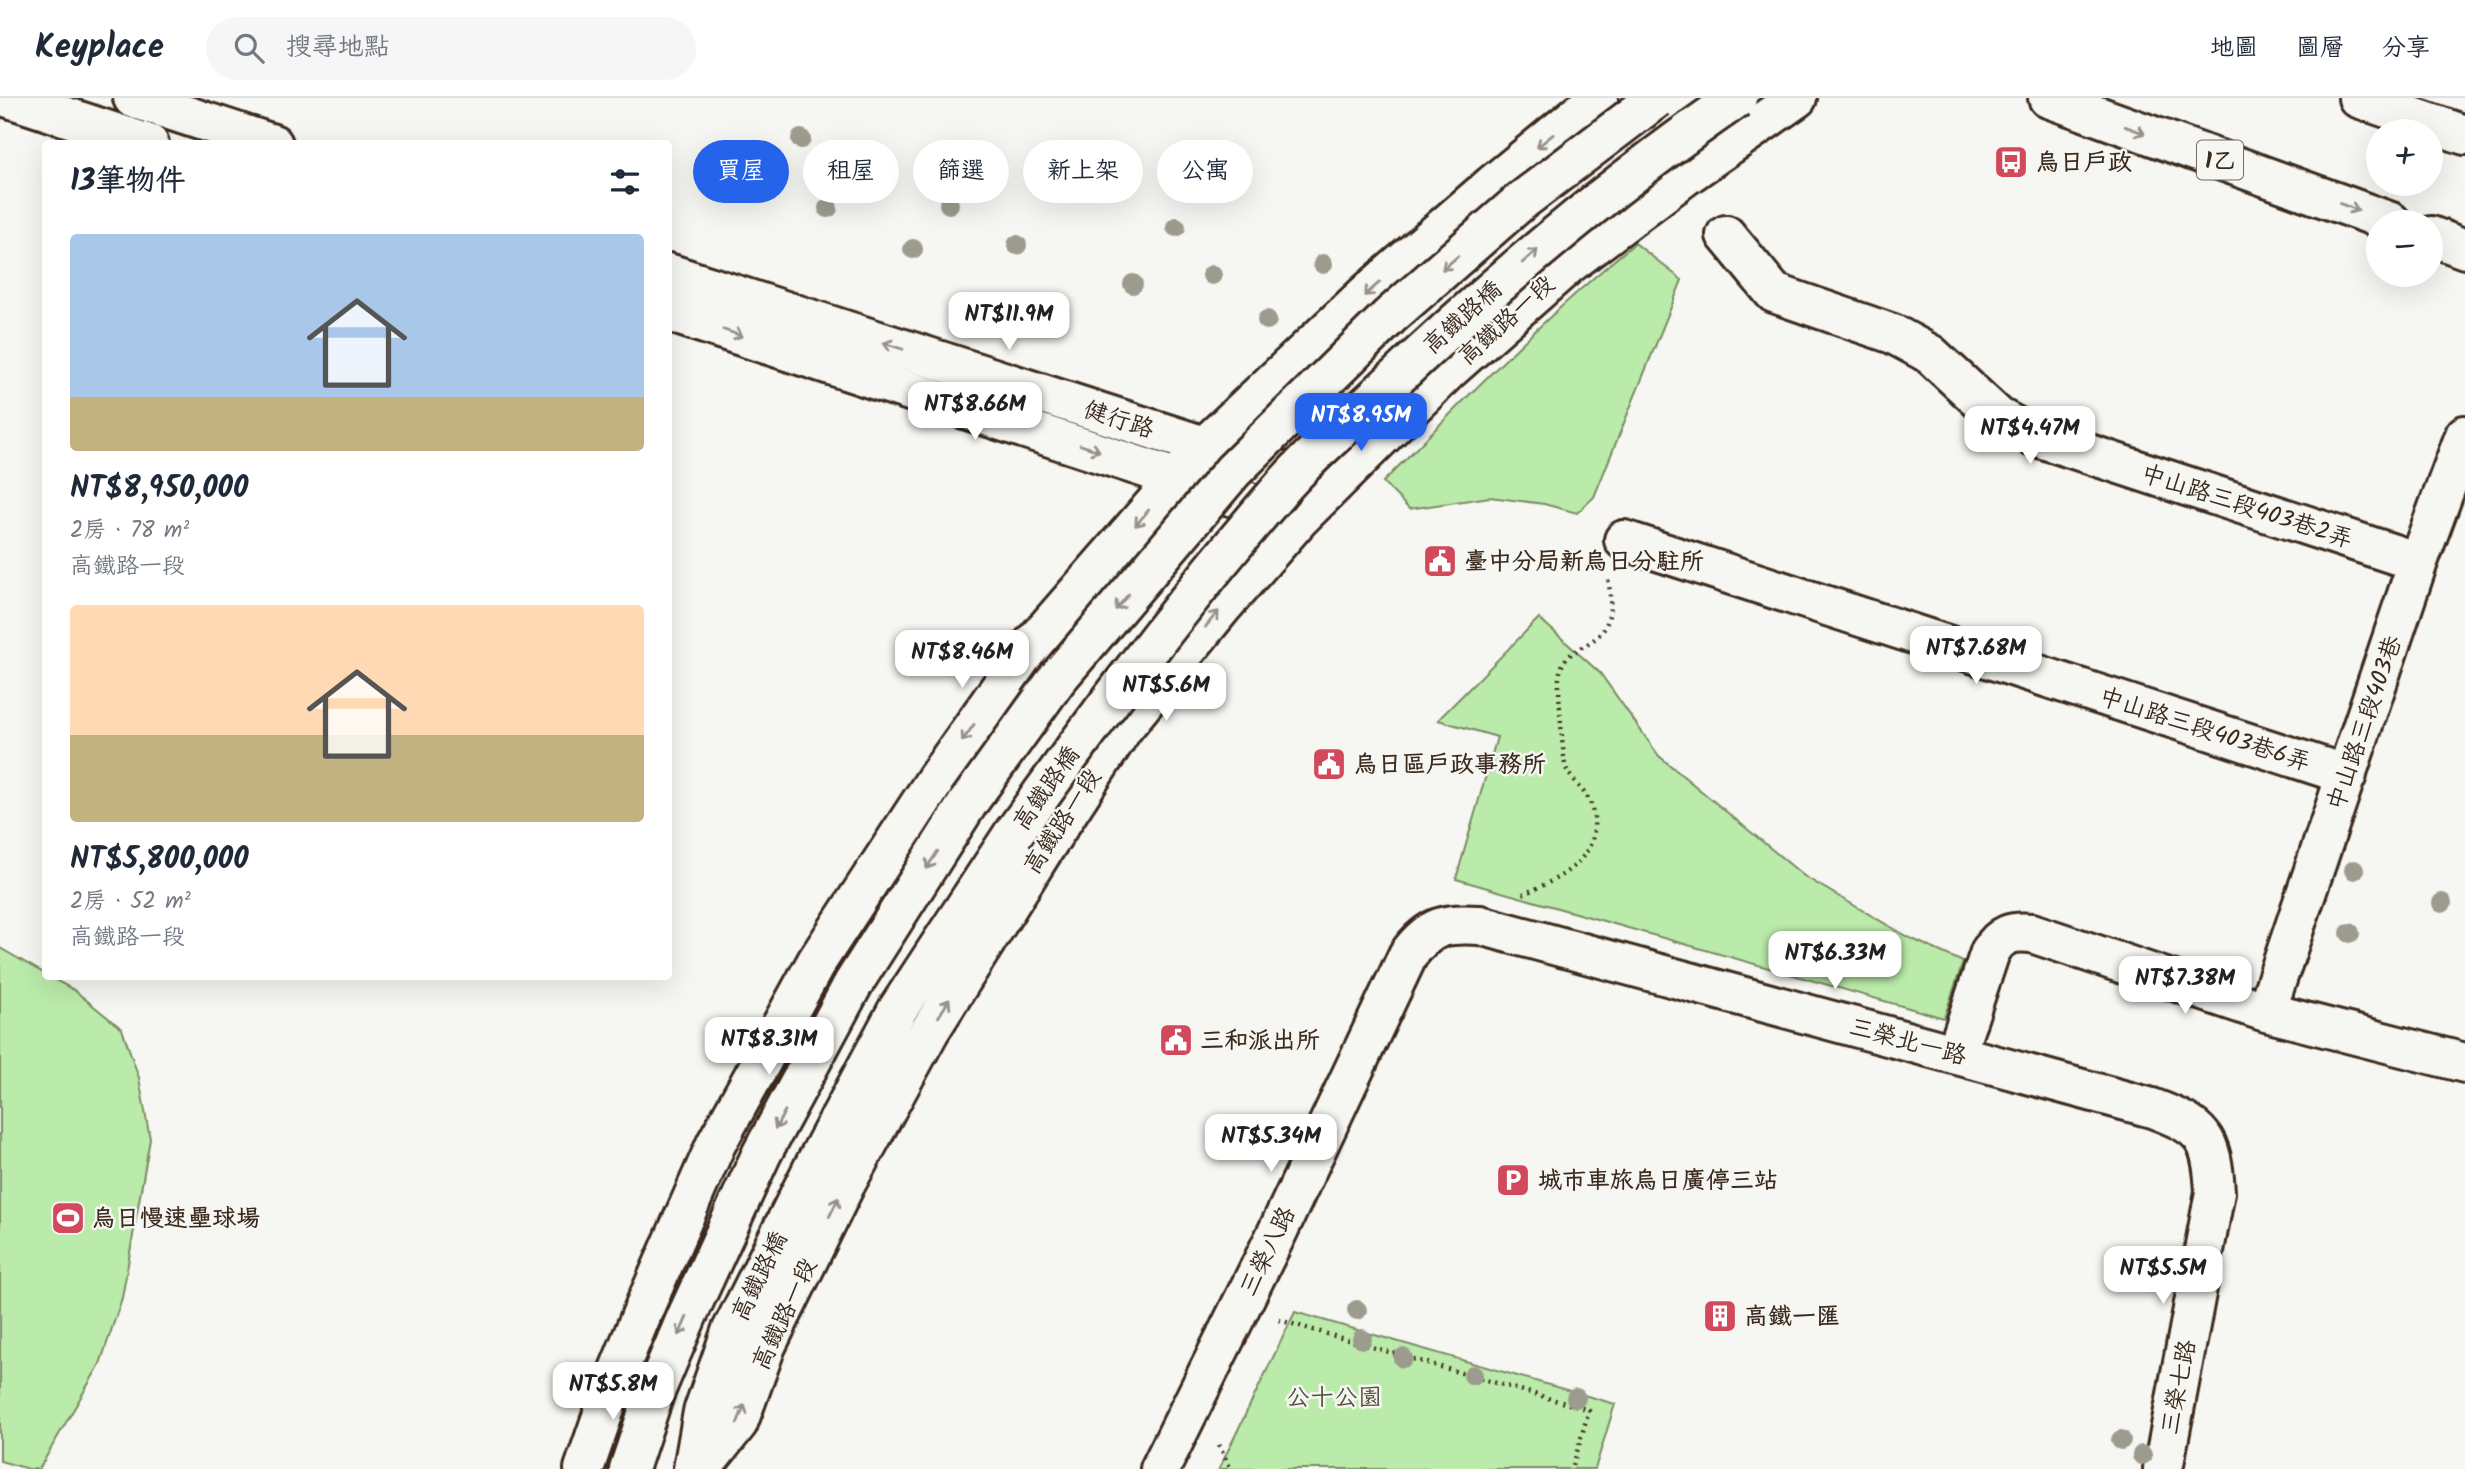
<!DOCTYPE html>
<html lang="zh-TW">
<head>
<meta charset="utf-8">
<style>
	:root { --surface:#fff; --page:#f6f6f7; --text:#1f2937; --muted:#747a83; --line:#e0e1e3; --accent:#2563eb }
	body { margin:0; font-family:Kalam,"LXGW WenKai TC",sans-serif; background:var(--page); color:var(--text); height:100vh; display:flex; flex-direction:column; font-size:26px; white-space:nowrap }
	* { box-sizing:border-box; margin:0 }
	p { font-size:23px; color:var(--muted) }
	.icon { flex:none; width:38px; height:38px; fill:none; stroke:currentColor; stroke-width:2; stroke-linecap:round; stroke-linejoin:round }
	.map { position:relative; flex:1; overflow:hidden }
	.details { position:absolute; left:42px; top:42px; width:630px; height:840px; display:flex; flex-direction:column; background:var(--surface); border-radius:7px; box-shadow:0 7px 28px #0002 }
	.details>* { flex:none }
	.guide { position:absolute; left:693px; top:42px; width:665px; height:63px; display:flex; gap:14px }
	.controls { position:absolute; left:2366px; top:21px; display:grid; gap:14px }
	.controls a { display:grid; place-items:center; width:77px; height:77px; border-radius:50%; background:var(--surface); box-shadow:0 7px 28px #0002; font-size:35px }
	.price { position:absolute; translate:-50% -60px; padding:0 16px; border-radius:14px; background:#fff; color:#222; font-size:23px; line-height:46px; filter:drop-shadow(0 2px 4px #0008) }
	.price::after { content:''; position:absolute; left:50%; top:42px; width:21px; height:16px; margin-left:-10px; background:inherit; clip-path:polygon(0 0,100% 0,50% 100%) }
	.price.selected { background:var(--accent); color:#fff }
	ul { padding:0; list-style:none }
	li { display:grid; align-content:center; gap:14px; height:371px; padding:0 28px }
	li span { display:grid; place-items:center; height:217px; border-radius:7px; color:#555 }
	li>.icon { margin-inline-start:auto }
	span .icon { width:126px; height:126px; fill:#fffc; stroke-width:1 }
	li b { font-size:30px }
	h2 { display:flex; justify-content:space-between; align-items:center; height:84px; padding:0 28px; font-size:30px }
	.tag { padding:0 24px; border-radius:32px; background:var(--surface); box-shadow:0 7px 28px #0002; font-size:24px; line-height:63px }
	.tag.selected { background:var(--accent); color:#fff }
	header { display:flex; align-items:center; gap:42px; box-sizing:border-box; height:98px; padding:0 35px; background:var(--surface); border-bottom:2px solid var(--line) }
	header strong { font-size:33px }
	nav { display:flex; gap:38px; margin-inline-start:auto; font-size:24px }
	.search { width:490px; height:63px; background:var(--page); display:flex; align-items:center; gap:18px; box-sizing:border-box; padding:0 24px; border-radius:38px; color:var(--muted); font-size:26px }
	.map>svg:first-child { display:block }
	.green { fill:#baebaa; stroke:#7a8a64; stroke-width:2 }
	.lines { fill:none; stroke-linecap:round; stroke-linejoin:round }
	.minor-casing { stroke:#3b2a1e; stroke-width:44 }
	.primary-casing { stroke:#3b2a1e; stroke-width:44 }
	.path { stroke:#3b2a1e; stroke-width:4.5; stroke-dasharray:2 5; stroke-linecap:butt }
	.minor { stroke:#f6f6f2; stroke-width:38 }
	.primary { stroke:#f6f6f2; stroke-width:38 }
	.minor-bridge-casing { stroke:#3b2a1e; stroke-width:44; stroke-linecap:butt }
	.minor-bridge { stroke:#f6f6f2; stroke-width:38 }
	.tree { fill:#9d9b8d }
	.oneway { stroke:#989088 }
	.labels { text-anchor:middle; stroke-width:5; stroke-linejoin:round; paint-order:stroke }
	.shield { fill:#f6f6f2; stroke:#73675e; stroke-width:2 }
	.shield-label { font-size:23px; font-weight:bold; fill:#3b2a1e }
	.poi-label { font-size:24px; font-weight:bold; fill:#3b2a1e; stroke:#f6f6f2; text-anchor:start }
	.street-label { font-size:24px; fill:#3b2a1e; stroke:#f6f6f2 }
	.park-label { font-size:24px; fill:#54513a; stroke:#f6f6f2 }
</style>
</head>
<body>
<header>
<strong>Keyplace</strong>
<div class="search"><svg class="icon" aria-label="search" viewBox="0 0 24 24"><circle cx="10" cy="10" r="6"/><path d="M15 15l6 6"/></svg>搜尋地點</div>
<nav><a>地圖</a><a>圖層</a><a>分享</a></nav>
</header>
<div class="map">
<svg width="2465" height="1371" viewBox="0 0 2465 1371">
	<rect width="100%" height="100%" fill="#f6f6f2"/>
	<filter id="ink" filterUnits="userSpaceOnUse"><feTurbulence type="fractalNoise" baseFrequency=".0143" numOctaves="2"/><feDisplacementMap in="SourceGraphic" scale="14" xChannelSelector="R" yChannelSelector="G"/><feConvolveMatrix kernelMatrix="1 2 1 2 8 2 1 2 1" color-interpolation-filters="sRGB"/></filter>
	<g filter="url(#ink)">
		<path class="green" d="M1635 145 1682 182 1594 399 1577 415 1544 406 1490 399 1409 411 1383 384C1464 302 1545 218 1635 145Z
			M1539 520 1600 575 1659 658 1804 778 1908 839 1963 864 1944 920 1456 781 1497 639 1438 622Z
			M0 850 45 876 46 878 50 879 74 892 122 931 139 980 150 1041 122 1200 100 1266 39 1371H29L0 1363Z
			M1295 1214 1615 1306 1595 1371H1219Z"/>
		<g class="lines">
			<g class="minor-casing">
				<path id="minor" d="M9 0 149 46
					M133 0 273 46
					M1726 137 1774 195 1893 236 1930 256 1998 319 2031 337 2418 464
					M668 175 1322 386
					M668 214 1295 419
					M1624 442 2347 677
					M2266 914 2418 464 2465 337
					M1956 956 1990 854C2001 836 2011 833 2032 835L2266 914 2465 965
					M584 1371 614 1284 645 1208 716 1046 817 863 936 681 1024 556 1205 348 1365 197 1492 87 1598 0
					M629 1371 654 1296 687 1218 762 1055 853 886 968 705
					M693 1371 703 1314 731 1234 813 1070 898 911 1013 736
					M701 1371 738 1325 766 1248 845 1087 929 934 1042 754 1123 630 1222 509 1299 421 1449 272 1569 166 1684 79 1797 0
					M1160 1371 1277 1135 1408 857C1430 827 1445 825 1480 827L2152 1010C2203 1029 2212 1038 2215 1094L2163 1371"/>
			</g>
			<g class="primary-casing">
				<path id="primary" d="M2048 0 2391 124
					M2358 0 2465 37
					M2431 138 2465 151"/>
			</g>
			<path class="path" d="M1523 796C1560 781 1605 759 1592 710 1588 694 1573 685 1566 670 1563 664 1558 590 1559 580 1562 551 1583 554 1600 536 1613 523 1611 497 1608 480
				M1279 1222 1589 1312 1572 1371
				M1219 1347 1231 1371"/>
			<use href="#minor" class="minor"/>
			<use href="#primary" class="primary"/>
			<g class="minor-bridge-casing">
				<path id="minor-bridge" d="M968 705 1057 581 1233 373 1390 218 1520 104 1657 0
					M1013 736C1097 618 1184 502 1279 393 1308 358 1349 325 1382 293 1493 187 1610 87 1737 0"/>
			</g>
			<use href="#minor-bridge" class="minor-bridge"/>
		</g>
		<g class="tree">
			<circle cx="801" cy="41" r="10"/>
			<circle cx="949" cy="106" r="10"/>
			<circle cx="828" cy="110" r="10"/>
			<circle cx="1176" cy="129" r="10"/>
			<circle cx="1017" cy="147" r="10"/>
			<circle cx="913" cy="151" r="10"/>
			<circle cx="1323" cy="166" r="10"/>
			<circle cx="1212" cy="177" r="10"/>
			<circle cx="1133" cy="186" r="10"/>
			<circle cx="1267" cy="222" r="10"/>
			<circle cx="2354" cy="772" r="10"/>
			<circle cx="2442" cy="805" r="10"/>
			<circle cx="2350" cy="835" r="10"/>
			<circle cx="1357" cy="1212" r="10"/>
			<circle cx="1362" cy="1241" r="10"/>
			<circle cx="1403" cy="1260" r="10"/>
			<circle cx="1473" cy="1277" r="10"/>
			<circle cx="1576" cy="1300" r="10"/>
			<circle cx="2121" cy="1342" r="10"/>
			<circle cx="2142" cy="1357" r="10"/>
		</g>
		<defs><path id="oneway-shaft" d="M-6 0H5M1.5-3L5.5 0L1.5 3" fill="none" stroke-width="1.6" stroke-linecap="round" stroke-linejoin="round" transform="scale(1.75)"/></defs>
		<g class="oneway">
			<use href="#oneway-shaft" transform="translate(2135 32) rotate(20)"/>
			<use href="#oneway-shaft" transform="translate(1545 43) rotate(141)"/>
			<use href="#oneway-shaft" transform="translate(2349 109) rotate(20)"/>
			<use href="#oneway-shaft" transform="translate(1530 158) rotate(-42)"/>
			<use href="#oneway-shaft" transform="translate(1450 165) rotate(139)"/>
			<use href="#oneway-shaft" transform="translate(1372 191) rotate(139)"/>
			<use href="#oneway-shaft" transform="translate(733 235) rotate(18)"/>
			<use href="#oneway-shaft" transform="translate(893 248) rotate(-162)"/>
			<use href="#oneway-shaft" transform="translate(1090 350) rotate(18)"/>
			<use href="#oneway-shaft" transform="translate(1142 420) rotate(130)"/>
			<use href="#oneway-shaft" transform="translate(1122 504) rotate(130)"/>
			<use href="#oneway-shaft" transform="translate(1212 521) rotate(-51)"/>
			<use href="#oneway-shaft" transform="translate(968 635) rotate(125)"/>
			<use href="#oneway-shaft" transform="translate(932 762) rotate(123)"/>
			<use href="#oneway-shaft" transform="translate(944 910) rotate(-58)"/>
			<use href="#oneway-shaft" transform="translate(780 1022) rotate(118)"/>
			<use href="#oneway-shaft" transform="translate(834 1109) rotate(-64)"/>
			<use href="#oneway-shaft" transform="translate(683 1228) rotate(113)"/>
			<use href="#oneway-shaft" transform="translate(741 1316) rotate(-68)"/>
		</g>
	</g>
	<defs>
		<g id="bus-square" transform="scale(1.75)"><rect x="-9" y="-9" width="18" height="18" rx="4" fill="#d1495b" stroke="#f6f6f2"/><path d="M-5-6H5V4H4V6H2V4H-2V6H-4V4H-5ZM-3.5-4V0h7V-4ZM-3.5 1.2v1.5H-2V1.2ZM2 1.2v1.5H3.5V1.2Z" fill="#fff"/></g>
		<g id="civic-square" transform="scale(1.75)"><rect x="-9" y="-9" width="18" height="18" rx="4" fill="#d1495b" stroke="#f6f6f2"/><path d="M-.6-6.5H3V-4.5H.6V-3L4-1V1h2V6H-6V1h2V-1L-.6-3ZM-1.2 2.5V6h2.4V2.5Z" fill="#fff"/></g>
		<g id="parking-square" transform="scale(1.75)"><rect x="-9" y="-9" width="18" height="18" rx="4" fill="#d1495b" stroke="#f6f6f2"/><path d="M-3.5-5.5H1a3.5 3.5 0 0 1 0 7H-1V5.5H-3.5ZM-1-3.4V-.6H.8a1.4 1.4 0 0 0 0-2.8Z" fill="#fff"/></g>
		<g id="stadium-square" transform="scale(1.75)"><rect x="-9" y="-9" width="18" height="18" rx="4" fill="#d1495b" stroke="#f6f6f2"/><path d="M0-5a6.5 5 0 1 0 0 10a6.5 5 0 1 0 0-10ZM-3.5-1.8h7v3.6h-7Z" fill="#fff"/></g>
		<g id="building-square" transform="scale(1.75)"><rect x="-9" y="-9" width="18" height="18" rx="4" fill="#d1495b" stroke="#f6f6f2"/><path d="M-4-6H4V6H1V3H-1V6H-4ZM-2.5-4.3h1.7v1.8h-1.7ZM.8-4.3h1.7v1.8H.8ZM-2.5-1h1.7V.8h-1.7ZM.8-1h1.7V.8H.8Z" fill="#fff"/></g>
	</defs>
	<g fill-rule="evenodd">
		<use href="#bus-square" x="2011" y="64"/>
		<use href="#civic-square" x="1440" y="463"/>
		<use href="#civic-square" x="1329" y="666"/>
		<use href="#civic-square" x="1176" y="942"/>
		<use href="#parking-square" x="1513" y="1082"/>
		<use href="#stadium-square" x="68" y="1120"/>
		<use href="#building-square" x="1720" y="1218"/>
	</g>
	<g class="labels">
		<rect class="shield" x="2197" y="42.5" width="46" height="39" rx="5"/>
		<g class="shield-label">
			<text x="2220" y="70">1乙</text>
		</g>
		<g class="poi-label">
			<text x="2036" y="72">烏日戶政</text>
			<text x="1464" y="471">臺中分局新烏日分駐所</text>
			<text x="1354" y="674">烏日區戶政事務所</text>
			<text x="1200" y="950">三和派出所</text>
			<text x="1538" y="1090">城市車旅烏日廣停三站</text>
			<text x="92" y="1128">烏日慢速壘球場</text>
			<text x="1744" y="1226">高鐵一匯</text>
		</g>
		<g class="street-label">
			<text transform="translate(1462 219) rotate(-42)" y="8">高鐵路橋</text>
			<text transform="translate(1506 222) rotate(-42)" y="8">高鐵路一段</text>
			<text transform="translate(1119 321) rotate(18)" y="8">健行路</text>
			<text transform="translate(2247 408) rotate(18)" y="8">中山路三段403巷2弄</text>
			<text transform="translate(2364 625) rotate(-71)" y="8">中山路三段403巷</text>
			<text transform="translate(2205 631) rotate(18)" y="8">中山路三段403巷6弄</text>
			<text transform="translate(1046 690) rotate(-55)" y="8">高鐵路橋</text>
			<text transform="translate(1062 723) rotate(-57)" y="8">高鐵路一段</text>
			<text transform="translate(1908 943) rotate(15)" y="8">三榮北一路</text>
			<text transform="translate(1267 1153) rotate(-64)" y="8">三榮八路</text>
			<text transform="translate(759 1178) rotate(-64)" y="8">高鐵路橋</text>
			<text transform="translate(784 1216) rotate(-65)" y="8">高鐵路一段</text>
			<text transform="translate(2178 1289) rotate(-79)" y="8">三榮七路</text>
		</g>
		<g class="park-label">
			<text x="1334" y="1307">公十公園</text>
		</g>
	</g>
</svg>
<div class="controls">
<a>+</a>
<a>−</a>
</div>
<b class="price" style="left:1009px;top:254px">NT$11.9M</b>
<b class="price" style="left:975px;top:344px">NT$8.66M</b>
<b class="price selected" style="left:1361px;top:355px">NT$8.95M</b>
<b class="price" style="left:2030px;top:368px">NT$4.47M</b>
<b class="price" style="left:1976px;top:588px">NT$7.68M</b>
<b class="price" style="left:962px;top:592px">NT$8.46M</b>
<b class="price" style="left:1166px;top:625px">NT$5.6M</b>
<b class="price" style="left:1835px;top:893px">NT$6.33M</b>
<b class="price" style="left:2185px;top:918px">NT$7.38M</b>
<b class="price" style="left:769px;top:979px">NT$8.31M</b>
<b class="price" style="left:1271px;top:1076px">NT$5.34M</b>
<b class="price" style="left:2163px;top:1208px">NT$5.5M</b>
<b class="price" style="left:613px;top:1324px">NT$5.8M</b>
<div class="guide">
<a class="tag selected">買屋</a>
<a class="tag">租屋</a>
<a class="tag">篩選</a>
<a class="tag">新上架</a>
<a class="tag">公寓</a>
</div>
<section class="details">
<h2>13筆物件<svg class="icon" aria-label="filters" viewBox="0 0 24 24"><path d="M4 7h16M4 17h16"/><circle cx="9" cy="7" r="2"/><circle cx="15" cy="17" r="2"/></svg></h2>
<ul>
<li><span style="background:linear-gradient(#a9c7e8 75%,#c2b280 0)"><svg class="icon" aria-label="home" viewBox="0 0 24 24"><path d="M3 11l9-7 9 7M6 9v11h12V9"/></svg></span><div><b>NT$8,950,000</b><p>2房 · 78 m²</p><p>高鐵路一段</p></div></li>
<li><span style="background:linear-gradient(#ffd9b3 60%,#c2b280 0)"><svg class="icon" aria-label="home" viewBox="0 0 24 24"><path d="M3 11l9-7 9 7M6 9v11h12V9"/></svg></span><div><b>NT$5,800,000</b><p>2房 · 52 m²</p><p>高鐵路一段</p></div></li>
</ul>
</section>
</div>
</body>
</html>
